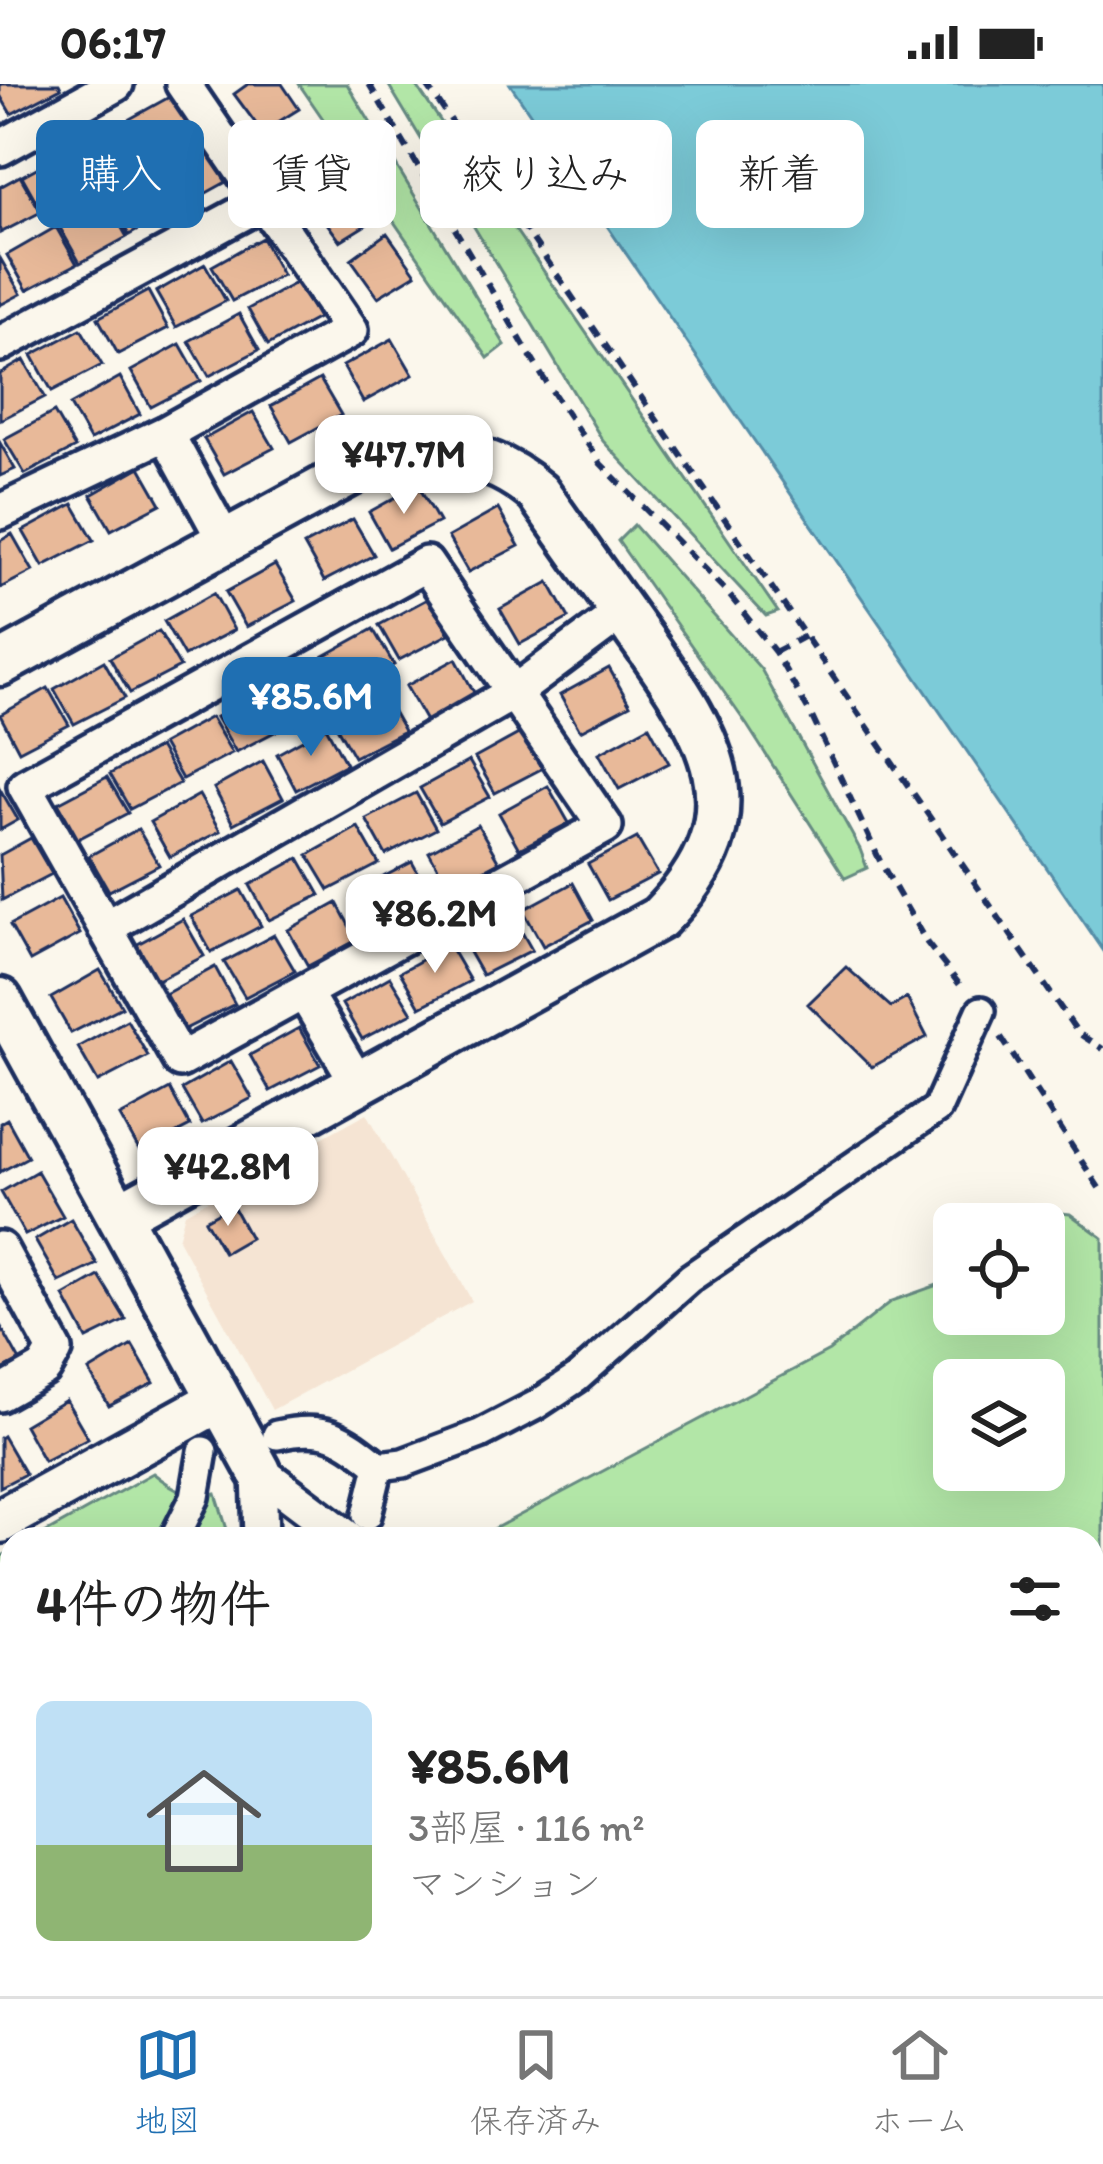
<!DOCTYPE html>
<html lang="ja">
<head>
<meta charset="utf-8">
<style>
	:root { --surface:#fff; --page:#f2f2f2; --text:#222; --muted:#767676; --line:#e0e0e0; --accent:#1f6fb2 }
	body { margin:0; font-family:Itim,"Klee One",sans-serif; background:var(--page); color:var(--text); height:100vh; display:flex; flex-direction:column; font-size:45px; white-space:nowrap }
	* { box-sizing:border-box; margin:0 }
	p { font-size:39px; color:var(--muted) }
	.icon { flex:none; width:66px; height:66px; fill:none; stroke:currentColor; stroke-width:2; stroke-linecap:round; stroke-linejoin:round }
	.map { position:relative; flex:1; overflow:hidden }
	.sheet { position:absolute; left:0px; top:1443px; width:1104px; height:471px; display:flex; flex-direction:column; background:var(--surface); border-radius:36px 36px 0 0; box-shadow:0 12px 48px #0002 }
	.sheet>* { flex:none }
	.hud { position:absolute; left:36px; top:36px; width:1032px; height:108px; display:flex; gap:24px }
	.buttons { position:absolute; left:933px; top:1119px; display:grid; gap:24px }
	.buttons a { display:grid; place-items:center; width:132px; height:132px; border-radius:18px; background:var(--surface); box-shadow:0 12px 48px #0002; font-size:60px }
	.price { position:absolute; translate:-50% -102px; padding:0 27px; border-radius:24px; background:#fff; color:#222; font-size:39px; line-height:78px; filter:drop-shadow(0 3px 6px #0008) }
	.price::after { content:''; position:absolute; left:50%; top:72px; width:36px; height:27px; margin-left:-18px; background:inherit; clip-path:polygon(0 0,100% 0,50% 100%) }
	.price.current { background:var(--accent); color:#fff }
	ul { padding:0; list-style:none }
	li { display:flex; align-items:center; gap:36px; height:300px; padding:0 36px }
	li span { display:grid; place-items:center; flex:none; width:336px; height:240px; border-radius:18px; color:#555 }
	li>.icon { margin-inline-start:auto }
	span .icon { width:144px; height:144px; fill:#fffc; stroke-width:1 }
	li b { font-size:51px }
	h2 { display:flex; justify-content:space-between; align-items:center; height:144px; padding:0 36px; font-size:51px }
	.tag { padding:0 42px; border-radius:18px; background:var(--surface); box-shadow:0 12px 48px #0002; font-size:42px; line-height:108px }
	.tag.current { background:var(--accent); color:#fff }
	.status { display:flex; justify-content:space-between; align-items:center; height:84px; padding:0 60px; background:var(--surface); direction:ltr }
	.status svg { height:33px; fill:currentColor }
	.menu { display:flex; justify-content:space-around; align-items:center; height:168px; border-top:3px solid var(--line); background:var(--surface); font-size:33px; color:var(--muted) }
	.menu a { display:grid; justify-items:center; gap:6px }
	.menu .current { color:var(--accent) }
	.map>svg:first-child { display:block }
	.built { fill:#f5e4d3 }
	.green { fill:#b2e6a7; stroke:#668a82; stroke-width:3; fill-rule:evenodd }
	.water { fill:#7ccbd8; stroke:#558da7; stroke-width:3 }
	.building { fill:#e8b999; stroke:#1b2f5e; stroke-width:3 }
	.lines { fill:none; stroke-linecap:round; stroke-linejoin:round }
	.pedestrian-casing { stroke:#1b2f5e; stroke-width:36 }
	.minor-casing { stroke:#1b2f5e; stroke-width:42 }
	.tertiary-casing { stroke:#1b2f5e; stroke-width:51 }
	.path { stroke:#1b2f5e; stroke-width:6; stroke-dasharray:12 9; stroke-linecap:butt }
	.pedestrian { stroke:#fbf7ec; stroke-width:27 }
	.minor { stroke:#fbf7ec; stroke-width:33 }
	.tertiary { stroke:#fbf7ec; stroke-width:42 }
</style>
</head>
<body>
<div class="status"><b>06:17</b><svg viewBox="0 0 49 12"><path d="M0 12V9h3v3zM5 12V6h3v6zM10 12V3h3v9zM15 12V0h3v12zM26 1h20v11H26zM47 4h2v5h-2z"/></svg></div>
<div class="map">
<svg width="1103" height="1912" viewBox="0 0 1103 1912">
	<rect width="100%" height="100%" fill="#fbf7ec"/>
	<filter id="ink" filterUnits="userSpaceOnUse"><feTurbulence type="fractalNoise" baseFrequency=".00833" numOctaves="2"/><feDisplacementMap in="SourceGraphic" scale="24" xChannelSelector="R" yChannelSelector="G"/><feConvolveMatrix kernelMatrix="1 2 1 2 8 2 1 2 1" color-interpolation-filters="sRGB"/></filter>
	<g filter="url(#ink)">
		<path class="built" d="M367 1029 472 1217 272 1326 178 1155 185 1129Z"/>
		<path class="green" d="M299 0H347L505 261 488 274Z
			M388 0H415L778 528 766 532 603 357Z
			M634 441 761 585 860 765 867 784 845 794 747 641 618 457Z
			M1024 1125 1070 1130 1103 1154V1912H0V1473L12 1467V1902H1092V1455H475L829 1267 892 1217 954 1195V1230H1044V1140H1014ZM954 1296H1044V1386H954Z
			M153 1389C174 1406 190 1414 216 1410L230 1455H34Z"/>
		<path class="water" d="M510 0H1103V866Z"/>
		<path class="building" d="M0 0H59L61 4 11 30 0 11Z
			M248 0H282L299 25 262 48 234 10Z
			M173 11 194 48 146 74 126 37Z
			M121 37 142 76 94 99 74 63Z
			M310 39 339 79 301 102 274 65Z
			M207 59 228 97 181 123 160 86Z
			M71 65 92 101 42 128 22 92Z
			M155 88 176 125 129 151 108 114Z
			M20 92 41 128 0 149V103Z
			M349 93 377 134 340 157 312 119Z
			M106 116 127 153 80 179 59 142Z
			M56 143 77 180 27 206 7 171Z
			M387 149 416 190 378 213 351 175Z
			M262 154 282 191 232 217 212 182Z
			M0 174 21 210 0 221Z
			M205 180 226 217 176 243 156 208Z
			M297 198 318 234 268 261 248 225Z
			M148 207 168 244 118 270 98 234Z
			M239 230 259 266 209 292 189 257Z
			M81 245 102 281 52 307 32 271Z
			M392 255 413 291 363 318 343 282Z
			M180 260 201 297 151 323 131 287Z
			M24 276 45 313 0 336V290Z
			M120 293 140 330 90 356 70 321Z
			M320 295 341 331 291 358 271 322Z
			M54 328 75 364 25 390 4 355Z
			M253 328 274 364 224 390 204 355Z
			M0 359 15 385 0 392Z
			M140 383 161 420 111 446 91 411Z
			M418 401 439 438 389 464 369 428Z
			M73 420 94 456 43 482 23 447Z
			M498 425 519 462 468 488 448 453Z
			M353 435 374 471 324 497 304 461Z
			M12 450 33 487 0 504V457Z
			M275 481 296 517 246 543 226 508Z
			M549 498 569 534 520 560 500 525Z
			M214 509 234 546 184 572 164 537Z
			M429 514 449 550 399 576 379 541Z
			M373 545 394 581 344 607 324 572Z
			M159 547 180 583 130 609 110 574Z
			M456 575 476 612 426 637 406 602Z
			M319 576 340 613 290 639 270 604Z
			M104 577 125 614 74 640 54 605Z
			M609 584 630 621 580 647 560 611Z
			M48 604 69 641 19 667 0 631Z
			M266 605 286 642 236 668 216 633Z
			M383 610 404 647 354 673 334 638Z
			M211 633 232 669 182 695 162 660Z
			M649 642 669 679 619 705 599 669Z
			M326 643 346 680 296 706 277 670Z
			M524 647 545 683 495 709 475 674Z
			M159 663 180 699 130 725 110 690Z
			M263 677 283 714 233 740 214 704Z
			M469 677 490 713 440 739 420 704Z
			M107 693 128 729 78 755 58 719Z
			M548 702 569 739 519 765 499 729Z
			M0 705 18 736 0 746Z
			M416 709 436 745 386 771 366 735Z
			M199 711 220 747 170 773 150 738Z
			M478 741 499 778 449 804 429 768Z
			M358 743 379 780 329 806 308 771Z
			M138 745 159 781 109 807 89 772Z
			M31 754 52 790 2 816 0 771Z
			M637 754 658 790 608 816 588 780Z
			M299 774 320 811 269 836 250 801Z
			M412 778 432 814 382 840 362 804Z
			M573 799 593 836 543 862 523 826Z
			M241 806 261 842 211 868 191 832Z
			M60 814 80 850 30 877 10 841Z
			M337 819 357 856 308 882 288 846Z
			M511 829 532 866 482 891 462 856Z
			M183 835 204 872 154 898 134 862Z
			M274 851 295 887 245 913 224 878Z
			M449 861 470 897 420 923 400 888Z
			M215 883 235 920 185 945 165 910Z
			M846 883 891 923 907 914 927 953 872 983 808 920Z
			M100 886 122 923 71 949 51 914Z
			M390 893 412 929 362 955 342 920Z
			M127 936 148 972 98 998 78 963Z
			M299 944 320 981 270 1007 250 971Z
			M231 977 252 1014 202 1040 182 1005Z
			M170 1005 190 1042 140 1068 120 1032Z
			M7 1035 28 1073 0 1088V1039Z
			M37 1087 63 1132 25 1151 1 1108Z
			M232 1121 250 1154 224 1169 205 1136Z
			M71 1135 97 1180 59 1198 35 1156Z
			M99 1192 126 1236 87 1255 64 1212Z
			M0 1241 20 1277 0 1287Z
			M132 1261 154 1299 109 1322 89 1287Z
			M66 1316 88 1354 44 1377 24 1341Z
			M3 1352 25 1390 0 1403V1354Z
			M915 1902H1046L1079 1912H912Z"/>
		<g class="lines">
			<g class="pedestrian-casing">
				<path id="pedestrian" d="M277 1351C325 1340 342 1352 379 1382L403 1379 480 1350 536 1321 577 1294 690 1194 937 1025 981 927
					M367 1431 379 1382
					M174 1455 195 1413 203 1367
					M0 1567 12 1560"/>
			</g>
			<g class="minor-casing">
				<path id="minor" d="M0 64 116 0
					M0 260 263 118
					M166 349 226 459
					M0 428 166 349 351 246 183 0
					M426 480 605 742 180 976 25 702Z
					M105 844 516 607 622 528
					M305 910 359 1001
					M0 1165 55 1266 44 1285 0 1310
					M259 1387 349 1455
					M259 1387 261 1455"/>
			</g>
			<g class="tertiary-casing">
				<path id="tertiary" d="M0 580 368 380C430 361 488 365 538 409 570 454 602 500 634 544 707 646 766 727 659 834L119 1131
					M0 916 259 1387
					M0 1437 219 1316"/>
			</g>
			<path class="path" d="M369 0 544 295 601 380 726 507 775 568 812 633 881 779 927 859 963 905
				M426 0 1078 949 1103 965
				M775 568 805 552
				M1001 953 1103 1110"/>
			<use href="#pedestrian" class="pedestrian"/>
			<use href="#minor" class="minor"/>
			<use href="#tertiary" class="tertiary"/>
		</g>
	</g>
</svg>
<div class="buttons">
<a><svg class="icon" aria-label="locate" viewBox="0 0 24 24"><circle cx="12" cy="12" r="6"/><path d="M12 2v4M12 18v4M2 12h4M18 12h4"/></svg></a>
<a><svg class="icon" aria-label="layers" viewBox="0 0 24 24"><path d="M12 4l9 5-9 5-9-5zM3 14l9 5 9-5"/></svg></a>
</div>
<b class="price" style="left:404px;top:433px">¥47.7M</b>
<b class="price current" style="left:311px;top:675px">¥85.6M</b>
<b class="price" style="left:435px;top:892px">¥86.2M</b>
<b class="price" style="left:228px;top:1145px">¥42.8M</b>
<div class="hud">
<a class="tag current">購入</a>
<a class="tag">賃貸</a>
<a class="tag">絞り込み</a>
<a class="tag">新着</a>
</div>
<section class="sheet">
<h2>4件の物件<svg class="icon" aria-label="filters" viewBox="0 0 24 24"><path d="M4 7h16M4 17h16"/><circle cx="9" cy="7" r="2"/><circle cx="15" cy="17" r="2"/></svg></h2>
<ul>
<li><span style="background:linear-gradient(#bfe0f5 60%,#8fb573 0)"><svg class="icon" aria-label="home" viewBox="0 0 24 24"><path d="M3 11l9-7 9 7M6 9v11h12V9"/></svg></span><div><b>¥85.6M</b><p>3部屋 · 116 m²</p><p>マンション</p></div></li>
</ul>
</section>
</div>
<nav class="menu">
<a class="current"><svg class="icon" aria-label="map" viewBox="0 0 24 24"><path d="M3 6l6-2 6 2 6-2v14l-6 2-6-2-6 2zM9 4v14M15 6v14"/></svg>地図</a>
<a><svg class="icon" aria-label="saved" viewBox="0 0 24 24"><path d="M7 4h10v16l-5-4-5 4z"/></svg>保存済み</a>
<a><svg class="icon" aria-label="home" viewBox="0 0 24 24"><path d="M3 11l9-7 9 7M6 9v11h12V9"/></svg>ホーム</a>
</nav>
</body>
</html>
